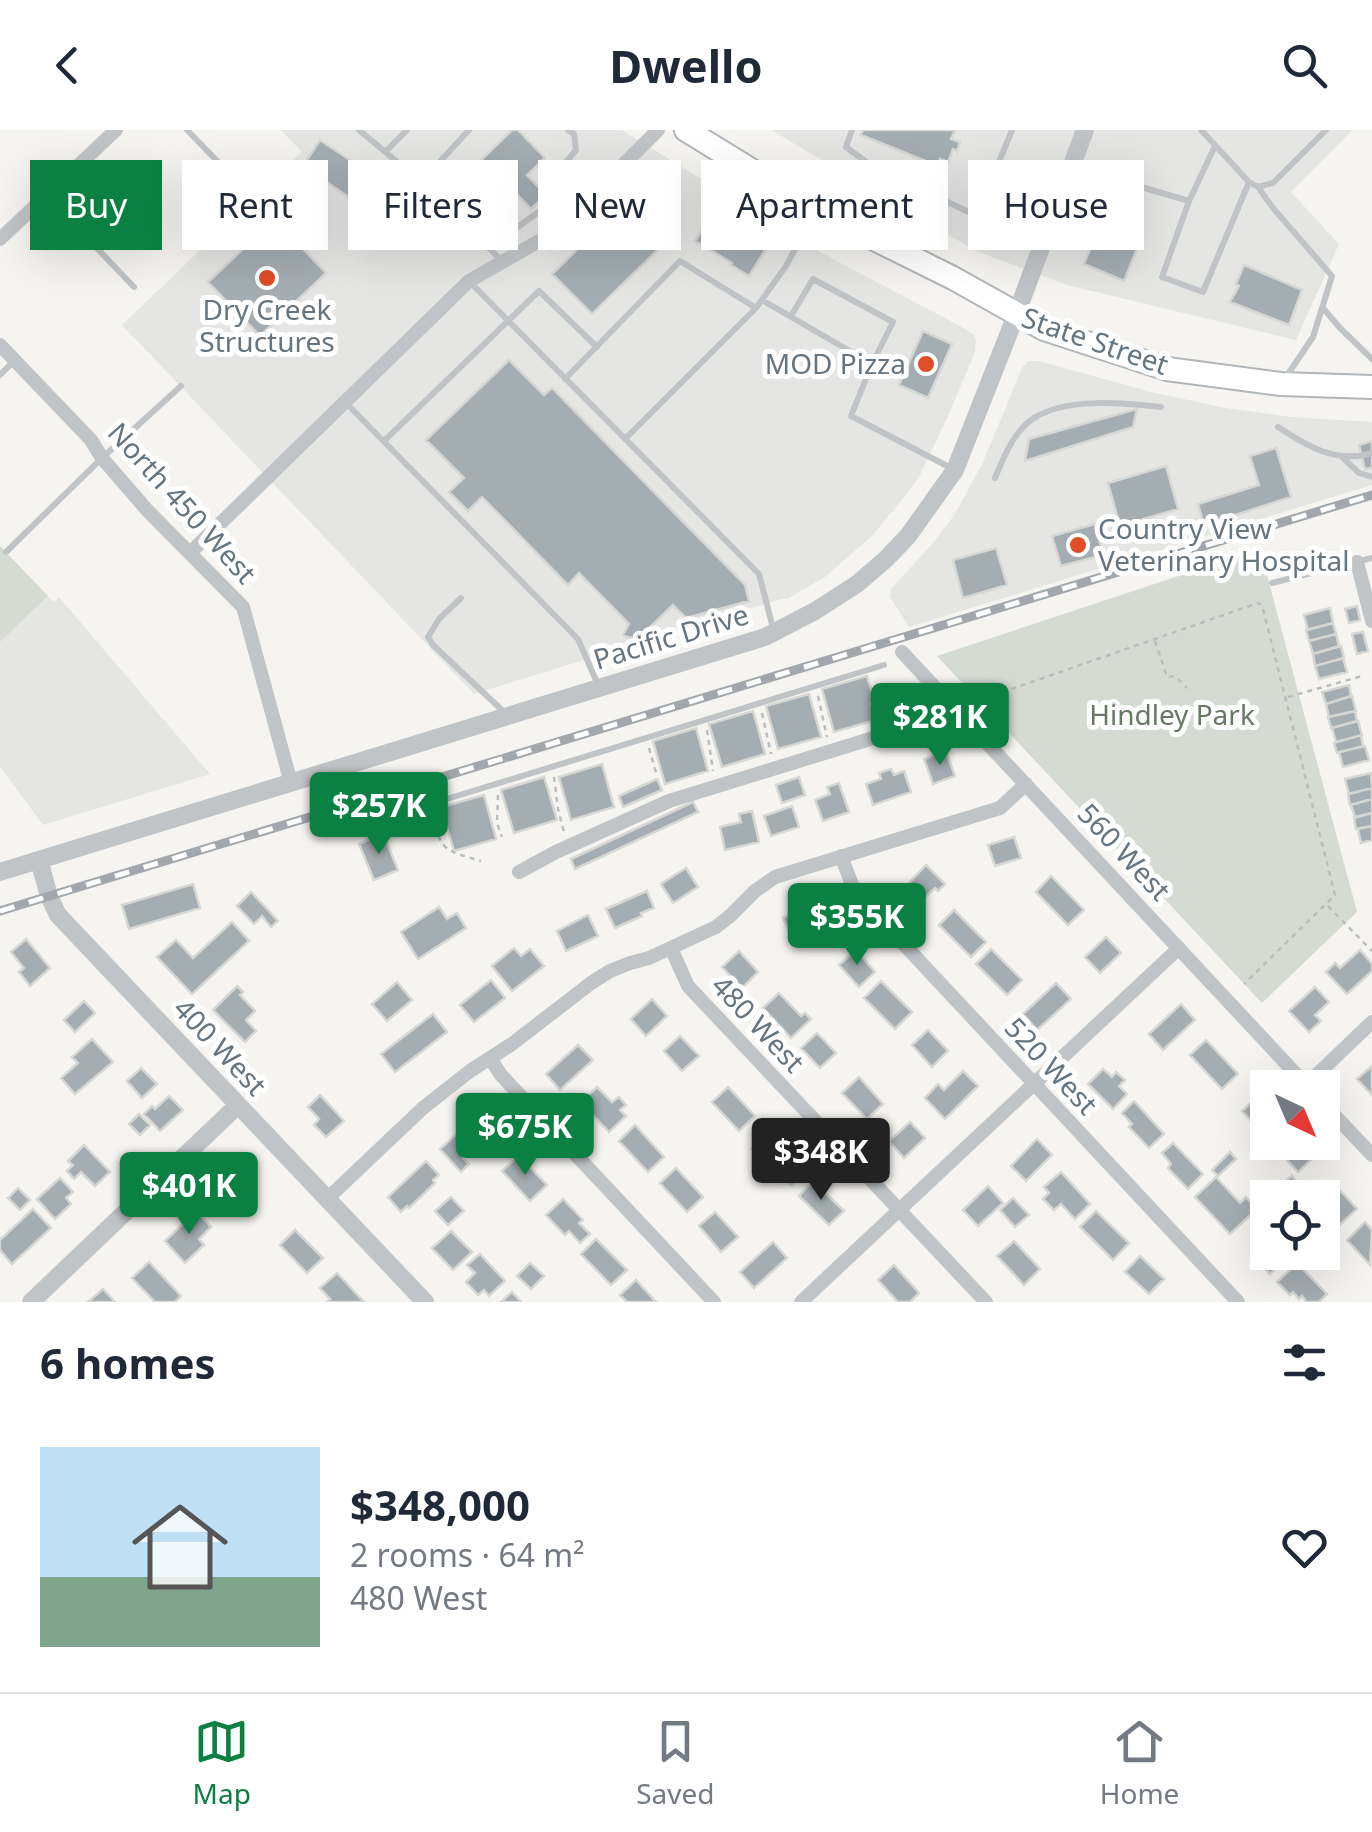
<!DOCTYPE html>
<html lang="en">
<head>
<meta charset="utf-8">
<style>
	:root { --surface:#fff; --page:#f6f6f7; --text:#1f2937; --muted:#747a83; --line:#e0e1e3; --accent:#0b8043 }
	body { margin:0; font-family:"Noto Sans",sans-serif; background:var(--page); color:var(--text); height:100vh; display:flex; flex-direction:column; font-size:38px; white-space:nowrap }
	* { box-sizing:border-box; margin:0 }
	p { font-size:32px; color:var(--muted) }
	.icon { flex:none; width:55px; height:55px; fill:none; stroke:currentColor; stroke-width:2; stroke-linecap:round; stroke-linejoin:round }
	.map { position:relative; height:1172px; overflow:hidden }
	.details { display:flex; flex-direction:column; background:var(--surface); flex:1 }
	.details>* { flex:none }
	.top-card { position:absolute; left:30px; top:30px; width:1312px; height:90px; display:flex; gap:20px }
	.needle { width:65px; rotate:136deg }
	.tools { position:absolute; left:1250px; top:940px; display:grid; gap:20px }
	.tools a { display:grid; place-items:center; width:90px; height:90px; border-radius:0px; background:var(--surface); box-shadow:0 10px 40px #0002; font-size:50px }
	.price { position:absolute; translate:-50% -85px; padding:0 22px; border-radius:10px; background:var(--accent); color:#fff; font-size:32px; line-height:65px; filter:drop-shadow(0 2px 5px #0008) }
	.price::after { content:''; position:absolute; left:50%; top:60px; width:30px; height:22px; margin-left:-15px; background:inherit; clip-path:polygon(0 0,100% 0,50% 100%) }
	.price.selected { background:#222; color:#fff }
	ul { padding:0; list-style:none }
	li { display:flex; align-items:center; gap:30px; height:250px; padding:0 40px }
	li span { display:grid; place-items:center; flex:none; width:280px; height:200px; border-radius:0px; color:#555 }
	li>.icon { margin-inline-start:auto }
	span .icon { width:120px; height:120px; fill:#fffc; stroke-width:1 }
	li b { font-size:42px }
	h2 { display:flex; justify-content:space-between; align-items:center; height:120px; padding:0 40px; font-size:42px }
	.tag { padding:0 35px; border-radius:0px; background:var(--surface); box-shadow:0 10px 40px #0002; font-size:35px; line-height:90px }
	.tag.selected { background:var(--accent); color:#fff }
	header { display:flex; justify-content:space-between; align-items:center; height:130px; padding:0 40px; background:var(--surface); font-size:45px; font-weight:700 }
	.menu { display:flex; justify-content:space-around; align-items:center; height:140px; border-top:2px solid var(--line); background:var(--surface); font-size:28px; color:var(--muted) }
	.menu a { display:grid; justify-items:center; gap:5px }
	.menu .selected { color:var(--accent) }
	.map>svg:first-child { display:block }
	.built { fill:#e5e6e4 }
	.green { fill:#d5dbd2 }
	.building { fill:#a4adb2; stroke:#d6d6d3; stroke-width:2.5 }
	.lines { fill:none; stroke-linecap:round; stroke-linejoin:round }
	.primary-casing { stroke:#b1b6b9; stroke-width:26 }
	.path { stroke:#babcbe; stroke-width:2.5; stroke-dasharray:5 5; stroke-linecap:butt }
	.service { stroke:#c0c4c7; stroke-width:6 }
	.minor { stroke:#c0c4c7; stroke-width:14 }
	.tertiary { stroke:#c0c4c7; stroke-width:18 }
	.primary { stroke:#fff; stroke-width:22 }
	.rail-casing { stroke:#a1a7ac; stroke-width:9 }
	.rail { stroke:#fff; stroke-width:5; stroke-dasharray:15; stroke-linecap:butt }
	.poi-dot { fill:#df4e26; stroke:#fff; stroke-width:4 }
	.labels { text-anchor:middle; stroke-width:10; stroke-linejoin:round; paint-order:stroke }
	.poi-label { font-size:28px; fill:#647581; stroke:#fff }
	.street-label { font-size:28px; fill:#647581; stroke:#fff }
	.park-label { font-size:28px; fill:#677863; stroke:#fff }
</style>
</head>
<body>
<header><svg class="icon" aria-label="back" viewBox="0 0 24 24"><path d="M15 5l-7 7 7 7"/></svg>Dwello<svg class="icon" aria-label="search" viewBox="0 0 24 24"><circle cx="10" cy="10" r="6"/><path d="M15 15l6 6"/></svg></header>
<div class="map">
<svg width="1372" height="1172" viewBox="0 0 1372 1172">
	<rect width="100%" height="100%" fill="#f5f4f0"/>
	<path class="built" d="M281 0H622L818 121 960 196 973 204 976 210 975 222 949 284 920 345 909 361 873 405 825 447 787 469H781L474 564 122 195 302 22Z
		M771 0H1353L1291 62 1339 114 1296 210 1067 155 976 121Z
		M1028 231H1039L1151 262 1226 278 1291 287 1372 292V355L909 497 890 467 891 459 933 413 955 384 983 332 1022 238Z
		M48 466 54 472 59 467 210 644 43 695 0 637V512Z"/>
	<path class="green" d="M0 416 48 466 0 512Z
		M1260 419 1357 782 1262 873 937 526Z"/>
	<path class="building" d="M512 0H518L545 28 527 45 546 65 531 79 513 60 501 71 471 40Z
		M863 0H955L951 9 960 12 957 21 953 19 948 32 940 29 938 36 861 5Z
		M320 10 405 67 387 93 303 36Z
		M630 68 669 109 592 184 552 144Z
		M1109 74 1131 83 1125 96 1143 104 1124 151 1084 134Z
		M718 75 772 109 749 146 731 135 732 133 695 111Z
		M275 89 326 143 260 206 208 152Z
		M1244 135 1302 160 1289 195 1230 172 1239 156 1236 154Z
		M923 201 952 214 928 268 899 255Z
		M509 230 544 265 552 258 745 455 749 471 686 488 673 475 643 504 630 508 623 505 629 494 579 443 568 455 482 367 468 381 449 362 464 348 426 310Z
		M1137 279 1133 297 1025 331 1029 309Z
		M1372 311V338L1365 339 1359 315Z
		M1276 318 1291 367 1204 395 1198 374 1259 355 1250 326Z
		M1166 336 1178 379 1120 396 1108 353Z
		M1095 394 1103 425 1061 436 1052 406Z
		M996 418 1007 455 963 468 953 430Z
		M1357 476 1360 490 1349 493 1345 479Z
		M1330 478 1333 493 1308 500 1304 485Z
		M1333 493 1336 504 1309 511 1306 500Z
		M1363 502 1368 521 1357 524 1352 504Z
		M1336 504 1339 516 1313 524 1309 511Z
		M1341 516 1344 528 1315 536 1313 524Z
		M1343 528 1347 542 1319 549 1315 536Z
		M867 546 875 573 871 574 876 590 834 602 822 559Z
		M1349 555 1351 566 1326 574 1322 562Z
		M809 564 821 607 778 619 766 576Z
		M1352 566 1356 581 1329 587 1326 574Z
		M753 581 765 624 722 637 709 594Z
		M1355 581 1357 591 1331 598 1328 587Z
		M1358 591 1362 605 1336 612 1332 598Z
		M696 598 708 641 665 654 653 611Z
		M1361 605 1363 616 1337 623 1334 613Z
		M1365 616 1369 630 1343 637 1339 622Z
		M946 621 955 646 933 654 924 629Z
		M602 634 614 677 571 690 559 647Z
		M891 639 894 645 904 641 911 662 873 675 866 654 881 649 879 643Z
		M1371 643 1372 658 1349 664 1345 649Z
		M544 647 557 690 514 703 501 660Z
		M799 647 805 665 782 673 776 655Z
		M657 649 662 660 623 677 619 666Z
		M839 653 849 682 823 691 815 670 830 664 827 657Z
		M1372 658V669L1350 675 1348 664Z
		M484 665 496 709 454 721 441 677Z
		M1372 669V683L1355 687 1351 675Z
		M693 672 698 682 575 739 571 729Z
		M792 676 799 697 771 706 764 686Z
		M752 681 759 712 725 720 720 697 741 692 739 684Z
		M1372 683V696L1356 699 1354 688Z
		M1372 696V710L1361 713 1358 699Z
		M383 703 398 740 374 750 359 714Z
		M1014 707 1021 728 995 736 988 715Z
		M926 735 945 754 938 761 935 758 921 771 906 756Z
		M686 738 698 757 673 773 661 754Z
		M1051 746 1084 780 1068 795 1036 762Z
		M193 754 200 778 129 799 122 775Z
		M647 761 654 778 641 783 642 786 615 798 606 779Z
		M251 762 278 791 271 797 262 786 254 794 237 776Z
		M810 776 819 797 792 808 783 788Z
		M439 777 447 789 457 783 466 798 418 829 401 802Z
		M954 780 986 812 971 827 939 795Z
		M588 785 598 806 566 821 557 801Z
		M232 792 249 811 192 864 157 827 176 810 193 828Z
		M1106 807 1121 823 1100 843 1085 827Z
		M26 809 50 838 30 856 19 842 24 838 11 822Z
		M514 818 521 826 530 819 544 836 512 861 492 836Z
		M991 819 1022 850 1007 865 976 834Z
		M856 820 875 842 859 857 839 835Z
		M1360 820 1372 834V841L1347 864 1326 842 1335 833 1340 838Z
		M739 821 758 842 742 858 722 837Z
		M491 850 505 868 474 892 460 875Z
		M881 851 912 882 895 899 864 868Z
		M397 852 412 870 387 891 372 874Z
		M1056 853 1071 869 1037 900 1023 884Z
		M237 856 243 862 240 865 255 881 246 890 256 901 245 912 213 880Z
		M1315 857 1329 872 1315 885 1321 891 1309 902 1289 881Z
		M779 863 801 886 805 883 811 889 791 908 763 878Z
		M652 869 667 886 646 906 631 889Z
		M84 871 95 883 75 902 64 890Z
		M1181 874 1195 890 1163 920 1149 904Z
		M433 884 447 902 395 942 381 924Z
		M928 900 948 921 932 937 912 915Z
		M817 903 836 923 820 938 801 918Z
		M680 906 699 926 682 941 664 921Z
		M92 909 113 932 75 964 61 948 78 933 72 927Z
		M1206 910 1238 944 1222 959 1190 925Z
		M578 915 593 930 560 960 546 944Z
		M1372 936V965L1357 949Z
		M141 938 157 954 142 968 127 951Z
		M1103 939 1112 947 1116 942 1125 950 1119 956 1127 964 1113 979 1088 954Z
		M963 941 978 956 945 989 925 968 938 954 944 960Z
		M859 947 883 974 867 989 842 963Z
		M597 957 612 972 619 967 626 975 620 980 626 986 609 1002 581 972Z
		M728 957 755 986 739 1001 712 972Z
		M320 965 344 991 326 1007 314 995 319 989 308 977Z
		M169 966 183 980 160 1001 144 984 152 976 155 979Z
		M1258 966 1268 976V997L1262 1003 1242 981Z
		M1134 971 1164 1004 1149 1018 1129 997 1132 994 1122 983Z
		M139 984 150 995 140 1005 129 994Z
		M471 991 485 1008 463 1028 469 1034 461 1042 440 1019Z
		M910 992 925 1008 904 1028 889 1011Z
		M635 995 664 1027 648 1042 619 1011Z
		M769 1003 807 1040 791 1055 772 1035 769 1037 752 1019Z
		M1037 1009 1052 1025 1026 1051 1011 1036Z
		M1276 1012H1299L1313 1028 1298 1042 1273 1015Z
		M1173 1013 1203 1044 1188 1059 1168 1038 1171 1034 1162 1023Z
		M84 1015 110 1042 95 1056 81 1042 74 1049 67 1041 73 1035 68 1031Z
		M1230 1022 1236 1029 1218 1046 1212 1040Z
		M519 1026 547 1055 530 1071 502 1041Z
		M426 1031 439 1045 433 1050 435 1053 409 1078 407 1076 401 1082 388 1067Z
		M240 1037 255 1052 240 1066 246 1072 236 1082 230 1076 222 1083 208 1070Z
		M676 1038 703 1067 687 1082 660 1053Z
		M1061 1042 1090 1074 1075 1089 1061 1074 1054 1080 1043 1069 1049 1063 1044 1057Z
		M1292 1046 1302 1059 1290 1068H1275L1271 1062Z
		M1216 1047 1240 1073 1246 1067 1257 1079 1230 1104 1195 1067Z
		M60 1048 73 1062 66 1068 71 1074 55 1089 37 1069Z
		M813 1051 844 1081 829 1095 799 1066Z
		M1335 1055 1357 1079 1333 1101 1322 1090V1068Z
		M988 1056 1003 1073 978 1096 963 1080Z
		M18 1058 30 1070 20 1080 8 1068Z
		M451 1067 464 1081 448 1095 435 1081Z
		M1013 1068 1029 1085 1015 1097 1000 1080Z
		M563 1069 583 1090 579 1093 590 1104 580 1113 569 1101 565 1105 546 1085Z
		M33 1079 51 1098 12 1134 0 1120V1110Z
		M196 1081 211 1097 199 1109 204 1115 185 1133 165 1111Z
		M1096 1081 1129 1113 1113 1130 1080 1097Z
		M715 1082 738 1107 721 1122 699 1096Z
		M1365 1092 1372 1100 1370 1135 1347 1110Z
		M295 1100 323 1128 307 1143 280 1115Z
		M451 1101 472 1122 453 1140 432 1118Z
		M596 1109 627 1140 611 1155 581 1124Z
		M1268 1109V1122H1293L1270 1144 1259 1133 1265 1127 1257 1119Z
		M1014 1111 1040 1139 1024 1155 997 1126Z
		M773 1112 787 1128 754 1158 740 1142Z
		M480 1124 505 1151 489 1166 484 1160 478 1165 466 1152 475 1143 467 1135Z
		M1140 1126 1164 1149 1149 1164 1125 1142Z
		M149 1132 181 1166 175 1172H155L132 1148Z
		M530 1133 544 1146 531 1159 517 1146Z
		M1297 1133 1327 1164 1319 1172H1307L1302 1166 1299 1169 1293 1162 1290 1165 1277 1152Z
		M894 1135 919 1163 910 1172H898L878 1150Z
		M337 1143 364 1172H327L330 1169 320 1158Z
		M636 1150 656 1172H627L620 1165Z
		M103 1159 115 1172H88Z
		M512 1162 521 1172H501Z"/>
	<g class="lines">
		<g class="primary-casing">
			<path id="primary" d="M686 0 816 80 953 148 1044 199 1167 239 1281 254 1372 257"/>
		</g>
		<path class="path" d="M1155 511 1167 547 1175 546 1187 558
			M818 566 827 607
			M1288 567 1362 546
			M983 569 1258 473 1262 475 1335 765 1244 854
			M762 583 771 624
			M707 600 713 641
			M649 618 657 646
			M554 647 558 679 564 702
			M498 665 497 693 502 707
			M432 687C443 724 446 720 481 731
			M1328 776 1372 821"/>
		<path class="service" d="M187 0 254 69
			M359 0 421 52 469 0
			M568 0 574 4 576 20 556 44 575 77
			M852 0 846 17 869 34 977 86 1012 0
			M1201 0 1249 52 1258 57 1273 53 1326 0
			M385 22 407 0
			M1073 37 1189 71 1215 16
			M421 52 502 131
			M1258 57 1273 78 1332 146 1313 207 1286 247
			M47 66 134 157
			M1189 71 1162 147 1203 162 1249 52
			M481 110 518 97 566 61
			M469 151 759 444 774 502
			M762 170 872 234 851 286 953 339
			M1323 178 1340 198 1372 229
			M791 186 813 149 893 192 872 234
			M0 245 14 231
			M565 249 680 131 756 178
			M347 274 578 509 599 557
			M1278 297C1307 316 1336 334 1372 323
			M625 309 756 178 786 136 813 86
			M384 311 539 161 597 217
			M1341 326 1359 343 1372 347
			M995 348C1004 326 1014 301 1034 288 1067 267 1124 273 1161 277
			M6 422 102 328 181 256
			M1272 453 1372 428
			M461 468 439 489 428 507 433 515 504 582
			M411 680 884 535"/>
		<path class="minor" d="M0 109 116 0
			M0 215 91 310 102 328 147 380 243 477 291 653
			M190 423 469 151 541 110 622 36 658 0
			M1357 432 1372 491
			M902 522 1309 958
			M841 726 855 762 1238 1172
			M519 742 556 722 669 671 909 597 921 590 946 568
			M671 818 688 856 986 1172
			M490 928 501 945 714 1172
			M1306 955 1372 892
			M1322 972 1372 1025
			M327 1069 423 978 470 941 512 914 591 853 610 841 630 833 649 828 716 797 730 786 755 761 775 747 1000 678 1026 654
			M801 1172 1179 818"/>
		<path class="tertiary" d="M39 730 49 766 58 785 425 1172
			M0 742 765 507 815 481 857 454 886 429 908 406 955 340 1016 185 1085 0
			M31 1172 238 975"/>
		<use href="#primary" class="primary"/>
		<g class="rail-casing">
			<path id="rail" d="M0 781 1372 365"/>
		</g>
		<use href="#rail" class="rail"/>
	</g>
	<g class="poi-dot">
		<circle cx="267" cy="148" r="10"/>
		<circle cx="926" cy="234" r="10"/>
		<circle cx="1078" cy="415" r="10"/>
	</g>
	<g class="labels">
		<g class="poi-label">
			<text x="267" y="190">Dry Creek<tspan x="267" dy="32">Structures</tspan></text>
			<text x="906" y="244" text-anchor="end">MOD Pizza</text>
			<text x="1098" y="409" text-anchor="start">Country View<tspan x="1098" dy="32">Veterinary Hospital</tspan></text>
		</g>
		<g class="street-label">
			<text transform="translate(1095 211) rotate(19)" y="10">State Street</text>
			<text transform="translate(182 373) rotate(48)" y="10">North 450 West</text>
			<text transform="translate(671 507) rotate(-17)" y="10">Pacific Drive</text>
			<text transform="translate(1124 722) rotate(47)" y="10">560 West</text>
			<text transform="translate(758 894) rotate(47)" y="10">480 West</text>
			<text transform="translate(220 917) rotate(47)" y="10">400 West</text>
			<text transform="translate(1051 936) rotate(47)" y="10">520 West</text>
		</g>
		<g class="park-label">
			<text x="1172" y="595">Hindley Park</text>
		</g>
	</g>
</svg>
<div class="tools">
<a><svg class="needle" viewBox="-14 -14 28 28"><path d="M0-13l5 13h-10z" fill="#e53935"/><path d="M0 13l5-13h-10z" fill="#747a83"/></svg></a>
<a><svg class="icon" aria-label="locate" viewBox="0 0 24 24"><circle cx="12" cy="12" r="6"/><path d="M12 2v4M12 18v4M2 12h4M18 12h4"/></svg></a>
</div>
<b class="price" style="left:940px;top:638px">$281K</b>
<b class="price" style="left:379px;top:727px">$257K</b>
<b class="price" style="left:857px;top:838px">$355K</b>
<b class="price" style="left:525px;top:1048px">$675K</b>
<b class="price selected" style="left:821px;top:1073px">$348K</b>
<b class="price" style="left:189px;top:1107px">$401K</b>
<div class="top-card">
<a class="tag selected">Buy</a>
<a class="tag">Rent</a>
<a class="tag">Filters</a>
<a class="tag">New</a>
<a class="tag">Apartment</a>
<a class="tag">House</a>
</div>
</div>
<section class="details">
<h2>6 homes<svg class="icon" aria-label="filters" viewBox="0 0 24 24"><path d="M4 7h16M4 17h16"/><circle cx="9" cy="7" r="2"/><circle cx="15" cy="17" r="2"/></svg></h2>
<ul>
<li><span style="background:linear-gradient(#bfe0f5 65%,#7fa58c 0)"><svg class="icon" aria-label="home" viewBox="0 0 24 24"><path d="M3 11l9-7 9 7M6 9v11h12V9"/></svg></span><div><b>$348,000</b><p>2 rooms · 64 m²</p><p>480 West</p></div><svg class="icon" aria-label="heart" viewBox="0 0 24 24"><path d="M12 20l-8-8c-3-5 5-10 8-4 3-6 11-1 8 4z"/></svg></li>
</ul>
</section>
<nav class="menu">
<a class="selected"><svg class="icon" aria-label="map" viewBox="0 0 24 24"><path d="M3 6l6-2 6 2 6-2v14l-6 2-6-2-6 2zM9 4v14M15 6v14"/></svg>Map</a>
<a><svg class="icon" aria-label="saved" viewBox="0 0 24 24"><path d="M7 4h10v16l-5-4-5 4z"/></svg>Saved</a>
<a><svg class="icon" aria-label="home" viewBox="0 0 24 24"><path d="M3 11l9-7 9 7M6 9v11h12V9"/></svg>Home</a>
</nav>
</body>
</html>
